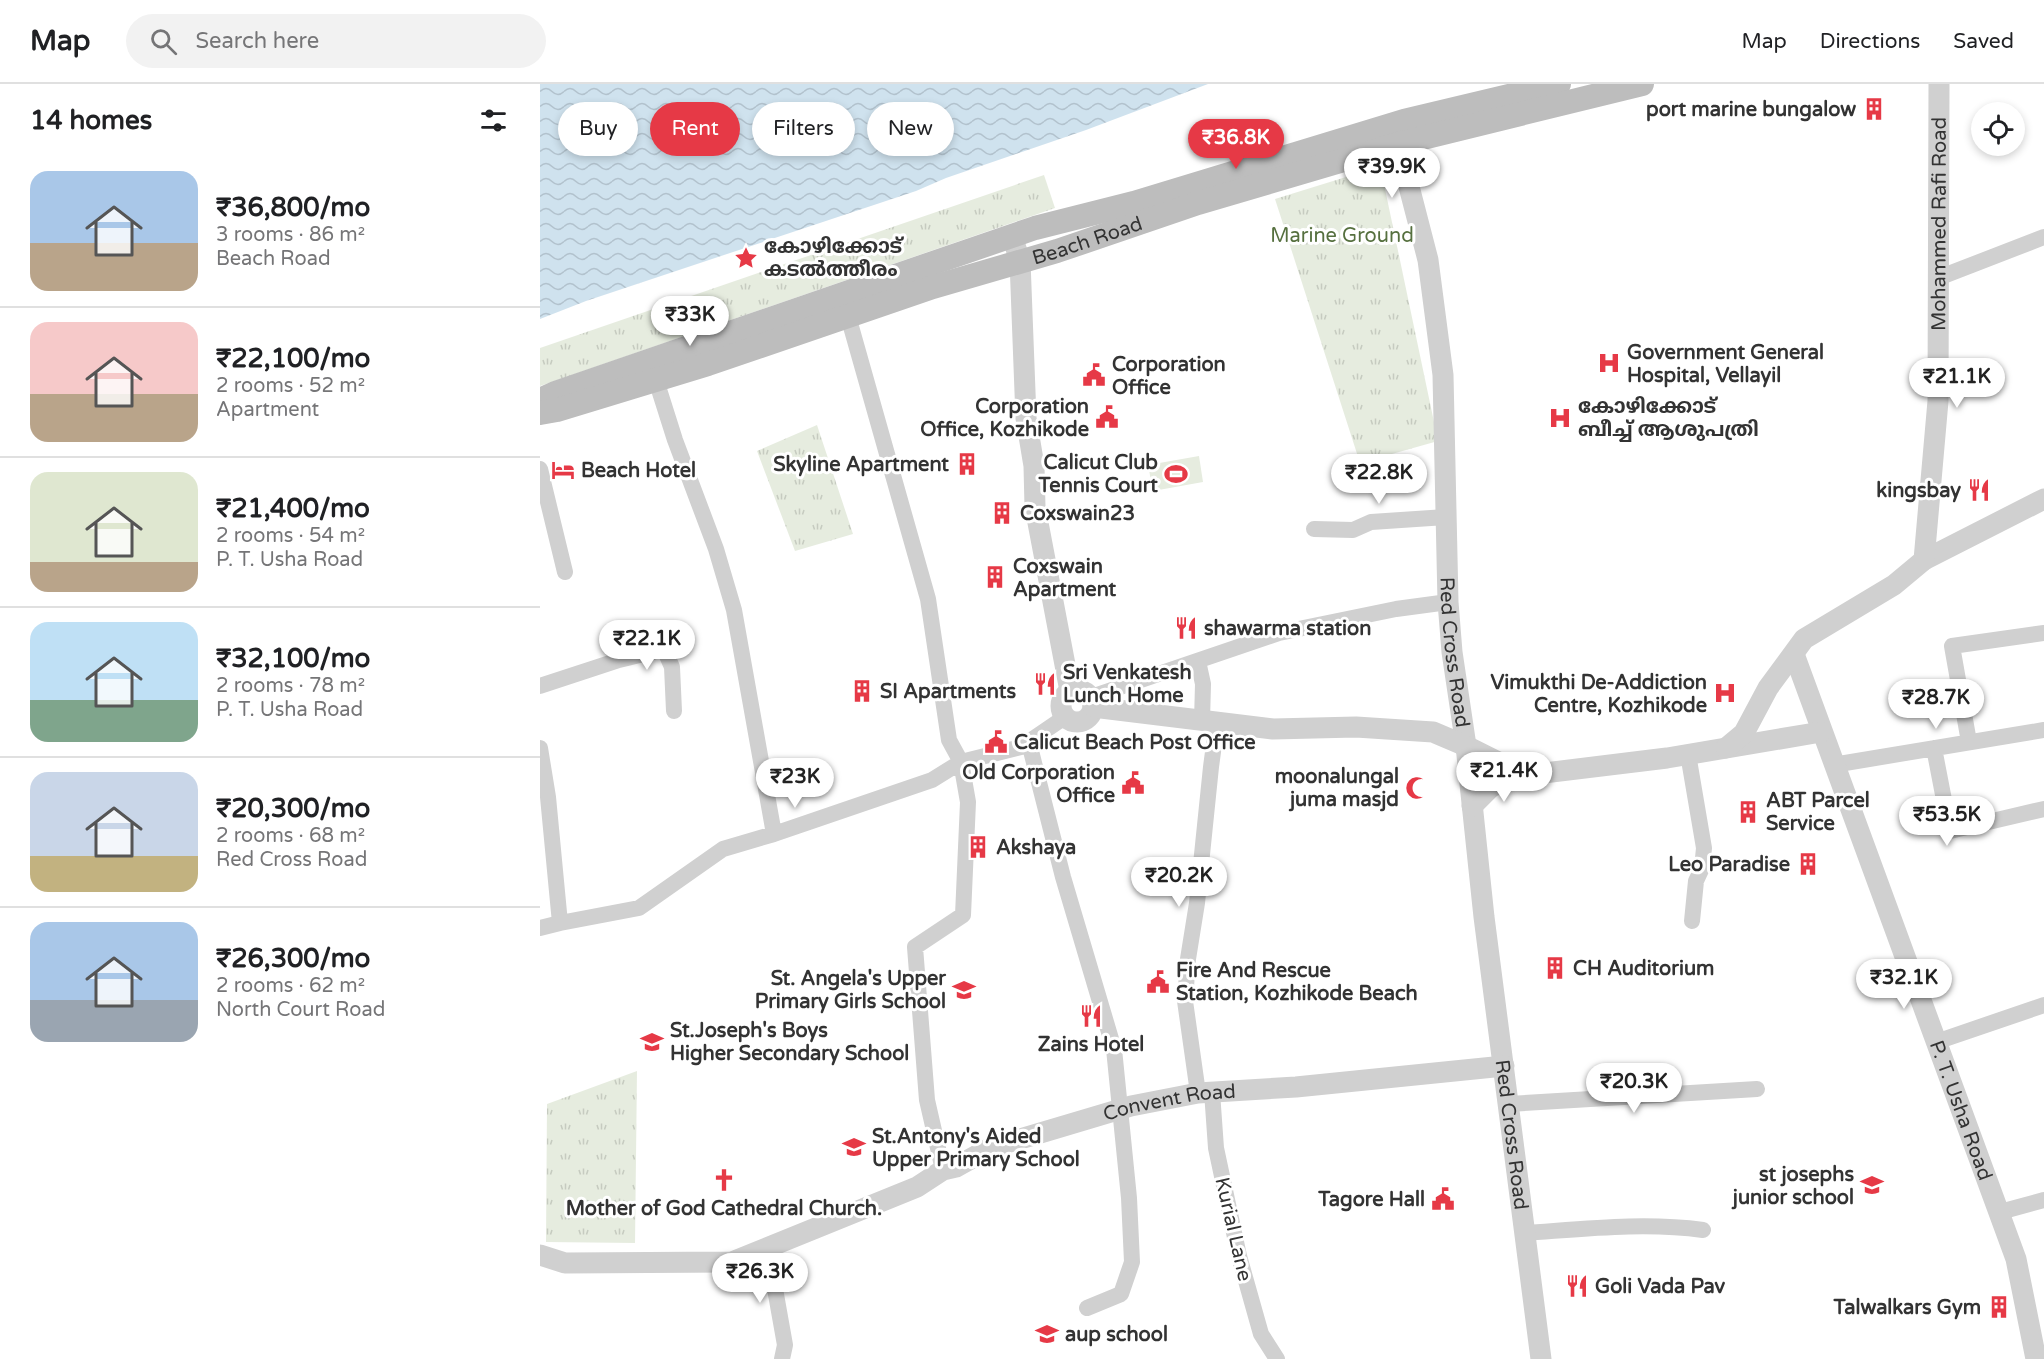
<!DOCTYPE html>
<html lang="en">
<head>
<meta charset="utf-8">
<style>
	:root { --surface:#fff; --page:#f2f2f2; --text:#202124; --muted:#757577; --line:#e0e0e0; --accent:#e63946 }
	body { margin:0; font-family:"Varela Round","Noto Sans Malayalam",sans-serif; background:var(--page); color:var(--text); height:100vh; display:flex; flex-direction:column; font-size:22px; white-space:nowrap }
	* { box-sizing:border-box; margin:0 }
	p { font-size:20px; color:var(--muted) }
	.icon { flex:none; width:33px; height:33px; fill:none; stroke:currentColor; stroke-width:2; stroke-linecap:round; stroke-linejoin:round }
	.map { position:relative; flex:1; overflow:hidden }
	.sheet { display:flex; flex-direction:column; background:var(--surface); width:540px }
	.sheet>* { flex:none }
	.hud { position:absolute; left:18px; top:18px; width:570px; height:54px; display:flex; gap:12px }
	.controls { position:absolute; left:1431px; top:18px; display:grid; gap:12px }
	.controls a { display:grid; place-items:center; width:54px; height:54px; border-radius:50%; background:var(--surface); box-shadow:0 3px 9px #0003; font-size:30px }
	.price { position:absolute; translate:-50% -51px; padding:0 14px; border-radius:21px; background:#fff; color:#222; font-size:20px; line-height:39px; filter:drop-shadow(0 2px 3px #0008) }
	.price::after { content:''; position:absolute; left:50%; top:36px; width:18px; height:14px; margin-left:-9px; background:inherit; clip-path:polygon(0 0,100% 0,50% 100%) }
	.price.selected { background:var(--accent); color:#fff }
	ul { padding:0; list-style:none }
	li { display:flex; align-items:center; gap:18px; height:150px; padding:0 30px }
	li+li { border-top:2px solid var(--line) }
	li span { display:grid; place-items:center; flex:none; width:168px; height:120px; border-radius:18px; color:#555 }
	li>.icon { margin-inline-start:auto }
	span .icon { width:72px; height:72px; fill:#fffc; stroke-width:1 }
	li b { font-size:26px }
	h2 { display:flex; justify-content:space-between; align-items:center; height:72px; padding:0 30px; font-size:26px }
	.tag { padding:0 21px; border-radius:27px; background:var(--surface); box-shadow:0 3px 9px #0003; font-size:21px; line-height:54px }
	.tag.selected { background:var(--accent); color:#fff }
	header { display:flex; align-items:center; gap:36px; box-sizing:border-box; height:84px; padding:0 30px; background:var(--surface); border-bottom:2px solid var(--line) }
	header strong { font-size:28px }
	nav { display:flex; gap:33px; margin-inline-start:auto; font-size:21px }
	.search { width:420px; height:54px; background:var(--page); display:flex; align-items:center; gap:15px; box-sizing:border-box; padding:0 21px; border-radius:33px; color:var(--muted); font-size:22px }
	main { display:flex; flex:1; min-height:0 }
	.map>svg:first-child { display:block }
	.grass { fill:url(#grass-tufts) }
	.pitch { fill:#e6ecdf }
	.water { fill:url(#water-waves) }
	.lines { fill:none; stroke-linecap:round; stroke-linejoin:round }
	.minor { stroke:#d0d0d0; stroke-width:16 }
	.tertiary { stroke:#d0d0d0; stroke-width:21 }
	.secondary { stroke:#bdbdbd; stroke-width:24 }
	.labels { text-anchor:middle; stroke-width:6; stroke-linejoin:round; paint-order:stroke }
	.poi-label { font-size:20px; font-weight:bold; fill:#333; stroke:#fff; text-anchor:start }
	.street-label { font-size:20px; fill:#333; stroke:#fff }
	.park-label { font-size:20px; fill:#56703f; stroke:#fff }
</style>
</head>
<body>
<header>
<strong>Map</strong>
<div class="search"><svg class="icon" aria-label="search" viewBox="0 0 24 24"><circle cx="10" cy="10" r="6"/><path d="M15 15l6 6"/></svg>Search here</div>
<nav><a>Map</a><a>Directions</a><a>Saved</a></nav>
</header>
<main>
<section class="sheet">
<h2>14 homes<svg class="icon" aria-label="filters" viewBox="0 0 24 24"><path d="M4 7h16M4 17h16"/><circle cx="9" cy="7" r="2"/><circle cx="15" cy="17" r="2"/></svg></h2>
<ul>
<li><span style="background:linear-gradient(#a9c7e8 60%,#b9a48a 0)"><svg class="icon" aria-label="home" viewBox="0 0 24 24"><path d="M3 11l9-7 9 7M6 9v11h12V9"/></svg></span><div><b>₹36,800/mo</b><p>3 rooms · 86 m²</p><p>Beach Road</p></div></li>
<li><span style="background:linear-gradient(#f6c9c9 60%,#b9a48a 0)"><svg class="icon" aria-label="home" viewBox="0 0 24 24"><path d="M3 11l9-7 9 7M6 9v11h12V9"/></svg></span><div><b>₹22,100/mo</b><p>2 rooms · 52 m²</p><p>Apartment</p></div></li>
<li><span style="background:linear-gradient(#dfe7d0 75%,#b9a48a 0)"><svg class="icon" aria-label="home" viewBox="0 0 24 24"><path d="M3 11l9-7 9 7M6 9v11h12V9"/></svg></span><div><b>₹21,400/mo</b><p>2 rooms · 54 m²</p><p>P. T. Usha Road</p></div></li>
<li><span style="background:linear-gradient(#bfe0f5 65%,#7fa58c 0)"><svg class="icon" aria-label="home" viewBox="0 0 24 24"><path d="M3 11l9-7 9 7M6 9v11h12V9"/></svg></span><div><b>₹32,100/mo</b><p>2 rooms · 78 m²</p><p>P. T. Usha Road</p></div></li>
<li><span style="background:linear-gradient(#c9d6e8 70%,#c2b280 0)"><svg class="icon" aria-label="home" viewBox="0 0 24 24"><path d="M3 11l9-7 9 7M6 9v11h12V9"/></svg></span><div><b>₹20,300/mo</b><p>2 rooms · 68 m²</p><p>Red Cross Road</p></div></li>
<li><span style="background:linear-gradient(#a9c7e8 65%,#9aa5b1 0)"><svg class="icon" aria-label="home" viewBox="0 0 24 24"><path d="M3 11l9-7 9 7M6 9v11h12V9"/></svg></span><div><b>₹26,300/mo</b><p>2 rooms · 62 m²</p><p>North Court Road</p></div></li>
</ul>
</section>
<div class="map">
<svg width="1504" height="1275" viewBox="0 0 1504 1275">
	<defs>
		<pattern id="grass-tufts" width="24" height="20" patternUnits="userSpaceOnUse" patternTransform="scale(1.5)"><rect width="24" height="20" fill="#e6ecdf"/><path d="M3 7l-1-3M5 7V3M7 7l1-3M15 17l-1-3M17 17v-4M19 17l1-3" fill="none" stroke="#c6cbc0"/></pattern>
		<pattern id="water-waves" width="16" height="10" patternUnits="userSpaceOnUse" patternTransform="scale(1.5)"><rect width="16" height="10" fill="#cfe2ee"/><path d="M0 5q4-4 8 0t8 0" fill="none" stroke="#b2c2cd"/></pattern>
	</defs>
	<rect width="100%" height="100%" fill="#fff"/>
	<path class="grass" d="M841 86 898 357 820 379 735 115 806 93Z
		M504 91 515 124 0 302V264Z
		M277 341 313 450 255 467 217 367Z
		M97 987 95 1159 6 1158 7 1020Z"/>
	<path class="pitch" d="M659 372 663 398 613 407 608 381Z"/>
	<path class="water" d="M0 0H668L546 46 406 94 376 107 46 217 0 235Z"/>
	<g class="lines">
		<path class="minor" d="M1398 194 1504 153
			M308 232 388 515 409 656 421 678 428 718 423 831 375 863 387 1016 403 1086
			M116 296 135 356 176 465 194 526 234 750
			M0 385 25 488
			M774 445 813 446 831 438 906 433
			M658 577 663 600 662 637
			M0 602 79 576 124 565 132 583 134 627
			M551 613 739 549 856 525 908 518
			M1429 658 1412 562 1504 549
			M489 659 523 793 574 965 589 1114 592 1178 581 1210 547 1224
			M0 664 8 713 20 839
			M1394 664 1410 747 1504 725
			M1148 670 1164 764 1162 784 1156 797 1152 837
			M1293 681 1504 646
			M0 844 20 839 99 824 183 765 234 750 392 696 421 678 481 663 525 633
			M1396 958 1504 921
			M672 1008 676 1064 699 1172 721 1250 737 1275
			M658 1009 645 917 648 875 657 819 671 683 677 638
			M969 1020 1217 1005
			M1460 1128 1504 1116
			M985 1149C1044 1145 1104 1138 1163 1146
			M224 1163 232 1188 245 1261 242 1275"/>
		<g class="tertiary">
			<path id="s1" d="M851 45 858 60 888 176 903 291 908 518 912 568 926 662 944 833 1001 1275"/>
			<path d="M472 152 480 177 486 334 494 382 495 423 530 607"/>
			<path d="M1384 476 1504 415"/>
			<path id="s2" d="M1254 570 1476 1175 1496 1275"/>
			<circle cx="537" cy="622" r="16"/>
			<path d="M553 623 733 645 816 643 893 648 926 662 972 685 980 692 1127 674 1281 648"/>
			<path id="s3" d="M1186 664 1204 649 1228 604 1264 555 1354 501 1384 476 1398 317 1399 0"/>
			<path d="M932 722 951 703 980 692"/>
			<path id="s4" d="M0 1171 25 1179 192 1178 377 1103 403 1086 416 1083 450 1064 591 1022 658 1009 756 1003 964 982"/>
		</g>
		<g class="secondary">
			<path d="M0 316 15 309 495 144 594 119 864 37 1019 0"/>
			<path id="s5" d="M0 329 17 326 168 280 393 203 517 167 658 119 858 60 1102 0"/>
		</g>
	</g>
	<defs>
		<g id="building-bare" transform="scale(1.8)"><path d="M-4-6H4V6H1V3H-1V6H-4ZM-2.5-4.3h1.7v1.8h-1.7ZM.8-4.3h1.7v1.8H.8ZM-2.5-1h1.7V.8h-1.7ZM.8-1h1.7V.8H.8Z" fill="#e63946" stroke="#fff" stroke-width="2.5" paint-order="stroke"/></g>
		<g id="sight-bare" transform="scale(1.8)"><path d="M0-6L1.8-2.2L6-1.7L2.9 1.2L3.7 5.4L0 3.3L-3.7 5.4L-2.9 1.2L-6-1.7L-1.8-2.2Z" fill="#e63946" stroke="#fff" stroke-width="2.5" paint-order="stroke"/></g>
		<g id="hospital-bare" transform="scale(1.8)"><path d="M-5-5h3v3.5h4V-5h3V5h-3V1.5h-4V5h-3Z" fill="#e63946" stroke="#fff" stroke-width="2.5" paint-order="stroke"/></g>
		<g id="civic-bare" transform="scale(1.8)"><path d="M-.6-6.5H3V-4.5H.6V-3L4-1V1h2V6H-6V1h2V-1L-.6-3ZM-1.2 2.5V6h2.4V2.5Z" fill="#e63946" stroke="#fff" stroke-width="2.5" paint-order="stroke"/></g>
		<g id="hotel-bare" transform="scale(1.8)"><path d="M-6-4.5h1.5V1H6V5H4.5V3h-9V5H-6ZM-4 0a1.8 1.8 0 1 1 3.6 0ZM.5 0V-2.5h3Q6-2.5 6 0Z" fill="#e63946" stroke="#fff" stroke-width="2.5" paint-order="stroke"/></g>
		<g id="stadium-bare" transform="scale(1.8)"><path d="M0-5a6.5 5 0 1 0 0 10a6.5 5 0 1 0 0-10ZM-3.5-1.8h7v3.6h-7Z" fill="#e63946" stroke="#fff" stroke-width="2.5" paint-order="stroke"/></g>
		<g id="restaurant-bare" transform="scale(1.8)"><path d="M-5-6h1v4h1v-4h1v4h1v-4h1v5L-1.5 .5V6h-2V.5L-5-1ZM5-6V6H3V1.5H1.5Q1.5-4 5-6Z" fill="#e63946" stroke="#fff" stroke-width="2.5" paint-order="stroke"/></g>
		<g id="mosque-bare" transform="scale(1.8)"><path d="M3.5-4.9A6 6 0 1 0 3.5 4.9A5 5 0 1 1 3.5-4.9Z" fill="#e63946" stroke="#fff" stroke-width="2.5" paint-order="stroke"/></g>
		<g id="school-bare" transform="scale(1.8)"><path d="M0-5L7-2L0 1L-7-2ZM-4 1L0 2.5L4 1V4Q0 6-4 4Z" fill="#e63946" stroke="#fff" stroke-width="2.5" paint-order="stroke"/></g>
		<g id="church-bare" transform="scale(1.8)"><path d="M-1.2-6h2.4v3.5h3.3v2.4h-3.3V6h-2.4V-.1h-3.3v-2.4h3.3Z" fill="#e63946" stroke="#fff" stroke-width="2.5" paint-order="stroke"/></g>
	</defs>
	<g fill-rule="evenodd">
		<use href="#building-bare" x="1334" y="25"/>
		<use href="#sight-bare" x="206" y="174"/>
		<use href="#hospital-bare" x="1069" y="279"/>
		<use href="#civic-bare" x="554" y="291"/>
		<use href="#civic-bare" x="567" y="333"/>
		<use href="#hospital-bare" x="1020" y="334"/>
		<use href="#building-bare" x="427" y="380"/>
		<use href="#hotel-bare" x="23" y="386"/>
		<use href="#stadium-bare" x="636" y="390"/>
		<use href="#restaurant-bare" x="1439" y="406"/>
		<use href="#building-bare" x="462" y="429"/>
		<use href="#building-bare" x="455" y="493"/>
		<use href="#restaurant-bare" x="646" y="544"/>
		<use href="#restaurant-bare" x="505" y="600"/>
		<use href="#building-bare" x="322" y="607"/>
		<use href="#hospital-bare" x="1185" y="609"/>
		<use href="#civic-bare" x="456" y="658"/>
		<use href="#civic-bare" x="593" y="699"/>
		<use href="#mosque-bare" x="877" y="704"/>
		<use href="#building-bare" x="1208" y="728"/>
		<use href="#building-bare" x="438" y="763"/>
		<use href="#building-bare" x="1268" y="780"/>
		<use href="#building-bare" x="1015" y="884"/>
		<use href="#civic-bare" x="618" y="898"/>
		<use href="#school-bare" x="424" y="906"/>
		<use href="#restaurant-bare" x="551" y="932"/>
		<use href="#school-bare" x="112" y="958"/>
		<use href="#school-bare" x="314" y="1063"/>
		<use href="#church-bare" x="184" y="1096"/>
		<use href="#school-bare" x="1332" y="1101"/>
		<use href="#civic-bare" x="903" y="1115"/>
		<use href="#restaurant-bare" x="1037" y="1202"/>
		<use href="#building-bare" x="1459" y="1223"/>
		<use href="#school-bare" x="507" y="1250"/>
	</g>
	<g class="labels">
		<g class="poi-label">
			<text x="1316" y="32" text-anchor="end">port marine bungalow</text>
			<text x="224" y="169">കോഴിക്കോട്<tspan x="224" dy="23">കടൽത്തീരം</tspan></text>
			<text x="1087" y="275">Government General<tspan x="1087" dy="23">Hospital, Vellayil</tspan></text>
			<text x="572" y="287">Corporation<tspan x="572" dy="23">Office</tspan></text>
			<text x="549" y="329" text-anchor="end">Corporation<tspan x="549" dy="23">Office, Kozhikode</tspan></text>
			<text x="1038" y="329">കോഴിക്കോട്<tspan x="1038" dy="23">ബീച്ച് ആശുപത്രി</tspan></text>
			<text x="618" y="385" text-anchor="end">Calicut Club<tspan x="618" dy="23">Tennis Court</tspan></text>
			<text x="409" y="387" text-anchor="end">Skyline Apartment</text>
			<text x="41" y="393">Beach Hotel</text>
			<text x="1421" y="413" text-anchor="end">kingsbay</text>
			<text x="480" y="436">Coxswain23</text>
			<text x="473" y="489">Coxswain<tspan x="473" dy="23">Apartment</tspan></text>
			<text x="664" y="551">shawarma station</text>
			<text x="523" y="595">Sri Venkatesh<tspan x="523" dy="23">Lunch Home</tspan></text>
			<text x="1167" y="605" text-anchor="end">Vimukthi De-Addiction<tspan x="1167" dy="23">Centre, Kozhikode</tspan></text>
			<text x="340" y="614">SI Apartments</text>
			<text x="474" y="665">Calicut Beach Post Office</text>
			<text x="575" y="695" text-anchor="end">Old Corporation<tspan x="575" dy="23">Office</tspan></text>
			<text x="859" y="699" text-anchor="end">moonalungal<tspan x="859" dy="23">juma masjd</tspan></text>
			<text x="1226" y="723">ABT Parcel<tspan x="1226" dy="23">Service</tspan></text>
			<text x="456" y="770">Akshaya</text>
			<text x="1250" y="787" text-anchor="end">Leo Paradise</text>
			<text x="1033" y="891">CH Auditorium</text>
			<text x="636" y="893">Fire And Rescue<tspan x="636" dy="23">Station, Kozhikode Beach</tspan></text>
			<text x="406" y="901" text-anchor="end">St. Angela's Upper<tspan x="406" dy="23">Primary Girls School</tspan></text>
			<text x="130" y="953">St.Joseph's Boys<tspan x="130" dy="23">Higher Secondary School</tspan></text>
			<text x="551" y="967" text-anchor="middle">Zains Hotel</text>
			<text x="332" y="1059">St.Antony's Aided<tspan x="332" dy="23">Upper Primary School</tspan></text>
			<text x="1314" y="1097" text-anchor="end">st josephs<tspan x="1314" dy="23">junior school</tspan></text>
			<text x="885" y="1122" text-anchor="end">Tagore Hall</text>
			<text x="184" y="1131" text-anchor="middle">Mother of God Cathedral Church.</text>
			<text x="1055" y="1209">Goli Vada Pav</text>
			<text x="1441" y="1230" text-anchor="end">Talwalkars Gym</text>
			<text x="525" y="1257">aup school</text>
		</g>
		<g class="street-label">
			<text dy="7" stroke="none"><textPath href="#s3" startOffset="616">Mohammed Rafi Road</textPath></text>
			<text dy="7" stroke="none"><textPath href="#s5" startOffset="574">Beach Road</textPath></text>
			<text dy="7" stroke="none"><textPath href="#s1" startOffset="530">Red Cross Road</textPath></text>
			<text dy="7" stroke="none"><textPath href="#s4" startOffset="662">Convent Road</textPath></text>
			<text dy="7" stroke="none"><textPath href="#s2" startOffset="486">P. T. Usha Road</textPath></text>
			<text dy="7" stroke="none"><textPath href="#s1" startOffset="1016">Red Cross Road</textPath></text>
			<text transform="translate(694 1145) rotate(77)" y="7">Kurial Lane</text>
		</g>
		<g class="park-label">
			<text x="802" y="158">Marine Ground</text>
		</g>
	</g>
</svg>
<div class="controls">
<a><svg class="icon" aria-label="locate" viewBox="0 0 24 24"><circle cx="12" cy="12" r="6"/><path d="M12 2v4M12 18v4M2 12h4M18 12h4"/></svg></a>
</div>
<b class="price selected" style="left:696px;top:86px">₹36.8K</b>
<b class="price" style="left:852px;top:115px">₹39.9K</b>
<b class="price" style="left:150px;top:263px">₹33K</b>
<b class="price" style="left:1417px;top:325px">₹21.1K</b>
<b class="price" style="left:839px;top:421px">₹22.8K</b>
<b class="price" style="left:107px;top:587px">₹22.1K</b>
<b class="price" style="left:1396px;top:646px">₹28.7K</b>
<b class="price" style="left:964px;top:719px">₹21.4K</b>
<b class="price" style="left:255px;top:725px">₹23K</b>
<b class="price" style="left:1407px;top:763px">₹53.5K</b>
<b class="price" style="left:639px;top:824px">₹20.2K</b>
<b class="price" style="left:1364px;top:926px">₹32.1K</b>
<b class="price" style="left:1094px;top:1030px">₹20.3K</b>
<b class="price" style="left:220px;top:1220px">₹26.3K</b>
<div class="hud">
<a class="tag">Buy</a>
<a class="tag selected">Rent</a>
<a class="tag">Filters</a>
<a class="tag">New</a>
</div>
</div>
</main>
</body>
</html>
